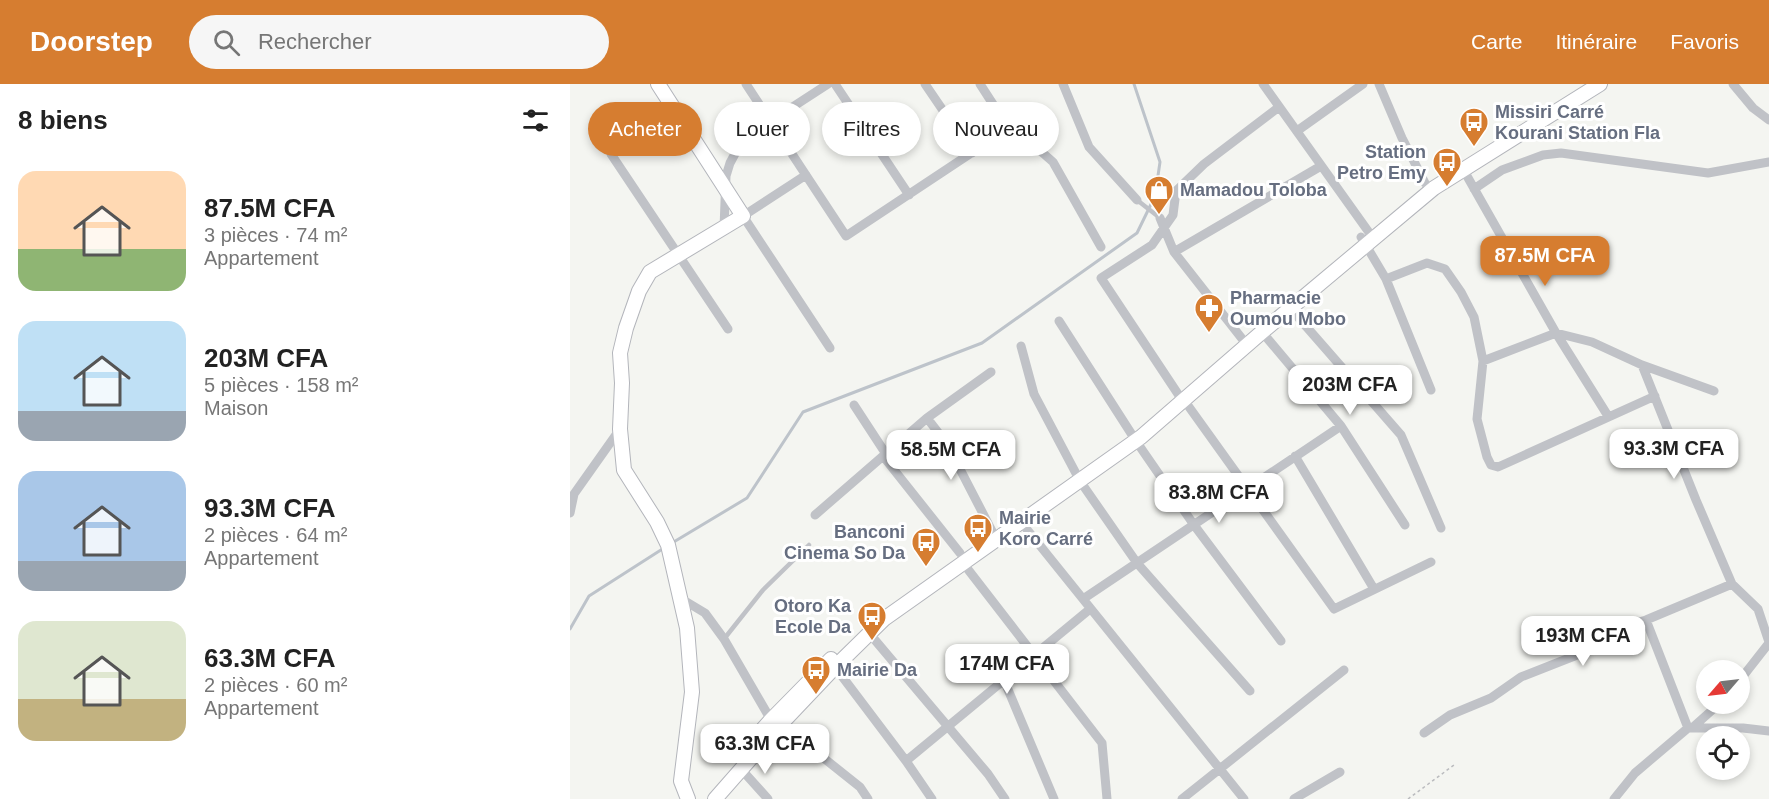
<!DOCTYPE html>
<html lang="fr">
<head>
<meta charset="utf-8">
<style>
	:root { --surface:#fff; --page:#f6f6f6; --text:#222; --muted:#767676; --accent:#d67d30 }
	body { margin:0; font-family:Helvetica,sans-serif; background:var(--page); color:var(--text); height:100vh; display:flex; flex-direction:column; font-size:22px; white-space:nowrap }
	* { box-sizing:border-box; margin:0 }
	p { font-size:20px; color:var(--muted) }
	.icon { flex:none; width:33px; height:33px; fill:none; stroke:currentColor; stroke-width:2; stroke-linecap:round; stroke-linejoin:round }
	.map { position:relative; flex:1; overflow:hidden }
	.side { display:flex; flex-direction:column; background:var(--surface); width:570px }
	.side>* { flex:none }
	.hud { position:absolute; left:18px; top:18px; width:570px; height:54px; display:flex; gap:12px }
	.needle { width:39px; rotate:242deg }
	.controls { position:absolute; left:1126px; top:576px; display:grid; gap:12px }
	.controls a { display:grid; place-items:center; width:54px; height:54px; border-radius:50%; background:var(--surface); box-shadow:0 3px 9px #0003; font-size:30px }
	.price { position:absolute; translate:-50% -51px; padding:0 14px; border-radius:12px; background:#fff; color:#222; font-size:20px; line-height:39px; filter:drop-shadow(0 2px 3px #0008) }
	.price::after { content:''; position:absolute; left:50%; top:36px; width:18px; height:14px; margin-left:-9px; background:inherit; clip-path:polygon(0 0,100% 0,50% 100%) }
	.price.selected { background:var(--accent); color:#fff }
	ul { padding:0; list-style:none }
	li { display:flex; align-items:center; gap:18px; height:150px; padding:0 18px }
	li span { display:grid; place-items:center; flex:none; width:168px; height:120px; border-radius:18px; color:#555 }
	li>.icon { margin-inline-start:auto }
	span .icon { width:72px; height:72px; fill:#fffc; stroke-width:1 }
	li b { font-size:26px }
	h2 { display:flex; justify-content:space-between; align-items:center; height:72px; padding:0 18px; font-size:26px }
	.tag { padding:0 21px; border-radius:27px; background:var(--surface); box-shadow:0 3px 9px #0003; font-size:21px; line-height:54px }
	.tag.selected { background:var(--accent); color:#fff }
	header { display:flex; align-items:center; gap:36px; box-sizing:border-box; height:84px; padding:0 30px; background:var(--accent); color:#fff }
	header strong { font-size:28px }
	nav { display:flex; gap:33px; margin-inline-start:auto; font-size:21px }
	.search { width:420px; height:54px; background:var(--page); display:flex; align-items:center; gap:15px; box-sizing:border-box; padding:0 21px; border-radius:33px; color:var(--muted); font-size:22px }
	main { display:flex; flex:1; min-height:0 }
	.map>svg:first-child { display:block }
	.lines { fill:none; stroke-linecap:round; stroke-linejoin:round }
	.stream { stroke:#bdc3ca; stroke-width:3 }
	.secondary-casing { stroke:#b3b5bb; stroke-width:16 }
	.path { stroke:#babbbe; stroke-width:1.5; stroke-dasharray:3 3; stroke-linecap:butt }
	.lane { stroke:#c0c2c7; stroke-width:4.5 }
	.street { stroke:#c0c2c7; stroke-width:9 }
	.secondary { stroke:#fff; stroke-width:14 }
	.labels { text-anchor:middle; stroke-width:6; stroke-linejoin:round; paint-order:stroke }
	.poi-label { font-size:18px; font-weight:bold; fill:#666e80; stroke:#fff; text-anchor:start }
</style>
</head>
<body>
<header>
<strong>Doorstep</strong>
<div class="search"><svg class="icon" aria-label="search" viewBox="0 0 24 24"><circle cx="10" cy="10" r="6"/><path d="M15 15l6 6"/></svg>Rechercher</div>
<nav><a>Carte</a><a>Itinéraire</a><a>Favoris</a></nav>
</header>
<main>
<section class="side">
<h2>8 biens<svg class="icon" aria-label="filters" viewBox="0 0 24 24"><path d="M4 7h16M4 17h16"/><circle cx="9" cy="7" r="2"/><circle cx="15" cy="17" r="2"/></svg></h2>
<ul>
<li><span style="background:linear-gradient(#ffd9b3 65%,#8fb573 0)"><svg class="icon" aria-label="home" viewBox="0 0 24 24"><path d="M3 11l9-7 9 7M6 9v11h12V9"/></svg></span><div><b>87.5M CFA</b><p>3 pièces · 74 m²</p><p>Appartement</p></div></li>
<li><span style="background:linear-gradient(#bfe0f5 75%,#9aa5b1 0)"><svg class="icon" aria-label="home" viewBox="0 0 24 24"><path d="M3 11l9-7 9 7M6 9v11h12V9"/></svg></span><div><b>203M CFA</b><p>5 pièces · 158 m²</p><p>Maison</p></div></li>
<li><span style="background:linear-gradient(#a9c7e8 75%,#9aa5b1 0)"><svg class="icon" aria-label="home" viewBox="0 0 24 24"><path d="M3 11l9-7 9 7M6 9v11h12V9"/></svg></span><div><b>93.3M CFA</b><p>2 pièces · 64 m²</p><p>Appartement</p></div></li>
<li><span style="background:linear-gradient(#dfe7d0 65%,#c2b280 0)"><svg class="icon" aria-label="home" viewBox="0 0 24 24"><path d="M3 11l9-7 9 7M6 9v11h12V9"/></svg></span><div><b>63.3M CFA</b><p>2 pièces · 60 m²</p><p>Appartement</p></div></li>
</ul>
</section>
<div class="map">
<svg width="1199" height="715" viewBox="0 0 1199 715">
	<rect width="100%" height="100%" fill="#f4f5f1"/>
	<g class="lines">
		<path class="stream" d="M102 459 177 414 233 328 412 259 567 149 585 112 590 78 564 0
			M0 545 19 512 94 464"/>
		<g class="secondary-casing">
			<path id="secondary" d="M88 0 173 132 80 188 69 207 56 244 50 269 52 299 50 345 54 386 87 438 98 461 117 544 122 608 111 697 118 715
				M177 663 201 636 261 575
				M145 715 211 640 265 583 314 535 571 353 692 248 864 104 1030 0"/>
		</g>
		<path class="path" d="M838 715 884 681"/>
		<path class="lane" d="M567 116 590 134
			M154 555 193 506 239 461"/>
		<path class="street" d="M176 0 276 152 442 42
			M265 0 339 111
			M355 0 402 69
			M410 0 430 31 483 78 531 163
			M493 0 519 63 567 116
			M693 0 803 154
			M809 0 832 54 855 99
			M1163 0 1183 24 1199 36
			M709 23 634 80 606 107 603 131 582 161 531 194 608 310 614 316 764 525 861 478
			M727 47 793 0
			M41 70 158 245
			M893 85 986 249 1038 332
			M236 91 173 132 260 264
			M904 105 932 86 973 71 991 69 1138 89 1199 78
			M590 134 604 168 677 261
			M154 144 156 92 160 79 167 66 201 37 258 0
			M791 153 816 195 861 306
			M604 168 751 82
			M816 195 857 179 875 185 891 208 904 233 913 277 907 335 917 373 921 381 928 383 937 379 1085 312
			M720 224 831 351 871 444
			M489 237 566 357 624 441 711 557
			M692 248 771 342 835 441
			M451 262 464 310 510 397 567 479 680 607
			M913 277 986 249 1022 258 1072 281 1144 307
			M1072 281 1126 416 1162 500 1188 525 1199 558
			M284 321 316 370
			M357 334 377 360 422 447
			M313 372 390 469
			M725 372 804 505
			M0 429 4 410 50 345
			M245 431 357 334 421 288
			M451 438 674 715
			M393 479 532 659 537 715
			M110 514 135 529 154 555 201 636
			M513 515 771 342
			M1076 536 1118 644
			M299 549 418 690 435 715
			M265 583 336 677 362 715
			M434 596 484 715
			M1170 596 1199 559
			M211 640 290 703 298 715
			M1122 644 1149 620
			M854 649 880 631 921 614 951 593 1007 571 1017 565 1036 548 1076 536 1162 500
			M336 677 520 525
			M171 685 198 715
			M612 715 774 586
			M724 715 770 688
			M1044 715 1065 689 1118 644H1173L1199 647"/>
		<use href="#secondary" class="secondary"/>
	</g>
	<defs>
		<g id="bus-pin" transform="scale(1.5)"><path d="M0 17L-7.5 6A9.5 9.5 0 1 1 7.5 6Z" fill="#d67d30" stroke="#fff"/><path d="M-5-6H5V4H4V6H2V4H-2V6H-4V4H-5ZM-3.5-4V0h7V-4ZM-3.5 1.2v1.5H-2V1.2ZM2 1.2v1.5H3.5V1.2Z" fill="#fff"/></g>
		<g id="shop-pin" transform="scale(1.5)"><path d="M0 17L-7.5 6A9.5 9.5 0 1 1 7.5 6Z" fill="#d67d30" stroke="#fff"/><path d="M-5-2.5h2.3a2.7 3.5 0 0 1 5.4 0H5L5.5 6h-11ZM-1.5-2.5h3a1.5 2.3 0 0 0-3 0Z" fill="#fff"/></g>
		<g id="pharmacy-pin" transform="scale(1.5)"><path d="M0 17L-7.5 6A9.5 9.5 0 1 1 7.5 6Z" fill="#d67d30" stroke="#fff"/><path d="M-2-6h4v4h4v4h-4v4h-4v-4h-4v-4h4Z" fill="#fff"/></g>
	</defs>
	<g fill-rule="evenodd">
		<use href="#bus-pin" x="904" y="38"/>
		<use href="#bus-pin" x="877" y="78"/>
		<use href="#shop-pin" x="589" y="106"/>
		<use href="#pharmacy-pin" x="639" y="224"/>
		<use href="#bus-pin" x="408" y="444"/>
		<use href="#bus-pin" x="356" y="458"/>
		<use href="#bus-pin" x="302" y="532"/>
		<use href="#bus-pin" x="246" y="586"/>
	</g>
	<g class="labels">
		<g class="poi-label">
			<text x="925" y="34">Missiri Carré<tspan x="925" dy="21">Kourani Station Fla</tspan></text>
			<text x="856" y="74" text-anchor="end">Station<tspan x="856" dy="21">Petro Emy</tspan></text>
			<text x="610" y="112">Mamadou Toloba</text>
			<text x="660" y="220">Pharmacie<tspan x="660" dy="21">Oumou Mobo</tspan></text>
			<text x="429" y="440">Mairie<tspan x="429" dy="21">Koro Carré</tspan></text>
			<text x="335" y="454" text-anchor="end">Banconi<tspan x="335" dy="21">Cinema So Da</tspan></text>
			<text x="281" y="528" text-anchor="end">Otoro Ka<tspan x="281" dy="21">Ecole Da</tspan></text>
			<text x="267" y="592">Mairie Da</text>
		</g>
	</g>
</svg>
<div class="controls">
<a><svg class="needle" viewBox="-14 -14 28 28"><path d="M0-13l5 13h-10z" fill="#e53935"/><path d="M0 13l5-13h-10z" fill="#767676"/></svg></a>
<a><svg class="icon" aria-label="locate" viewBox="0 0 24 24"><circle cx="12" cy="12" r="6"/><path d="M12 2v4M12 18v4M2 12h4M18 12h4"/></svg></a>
</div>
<b class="price selected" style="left:975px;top:203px">87.5M CFA</b>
<b class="price" style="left:780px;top:332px">203M CFA</b>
<b class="price" style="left:1104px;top:396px">93.3M CFA</b>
<b class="price" style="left:381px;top:397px">58.5M CFA</b>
<b class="price" style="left:649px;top:440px">83.8M CFA</b>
<b class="price" style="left:1013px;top:583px">193M CFA</b>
<b class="price" style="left:437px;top:611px">174M CFA</b>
<b class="price" style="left:195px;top:691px">63.3M CFA</b>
<div class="hud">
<a class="tag selected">Acheter</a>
<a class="tag">Louer</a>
<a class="tag">Filtres</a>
<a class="tag">Nouveau</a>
</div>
</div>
</main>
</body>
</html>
